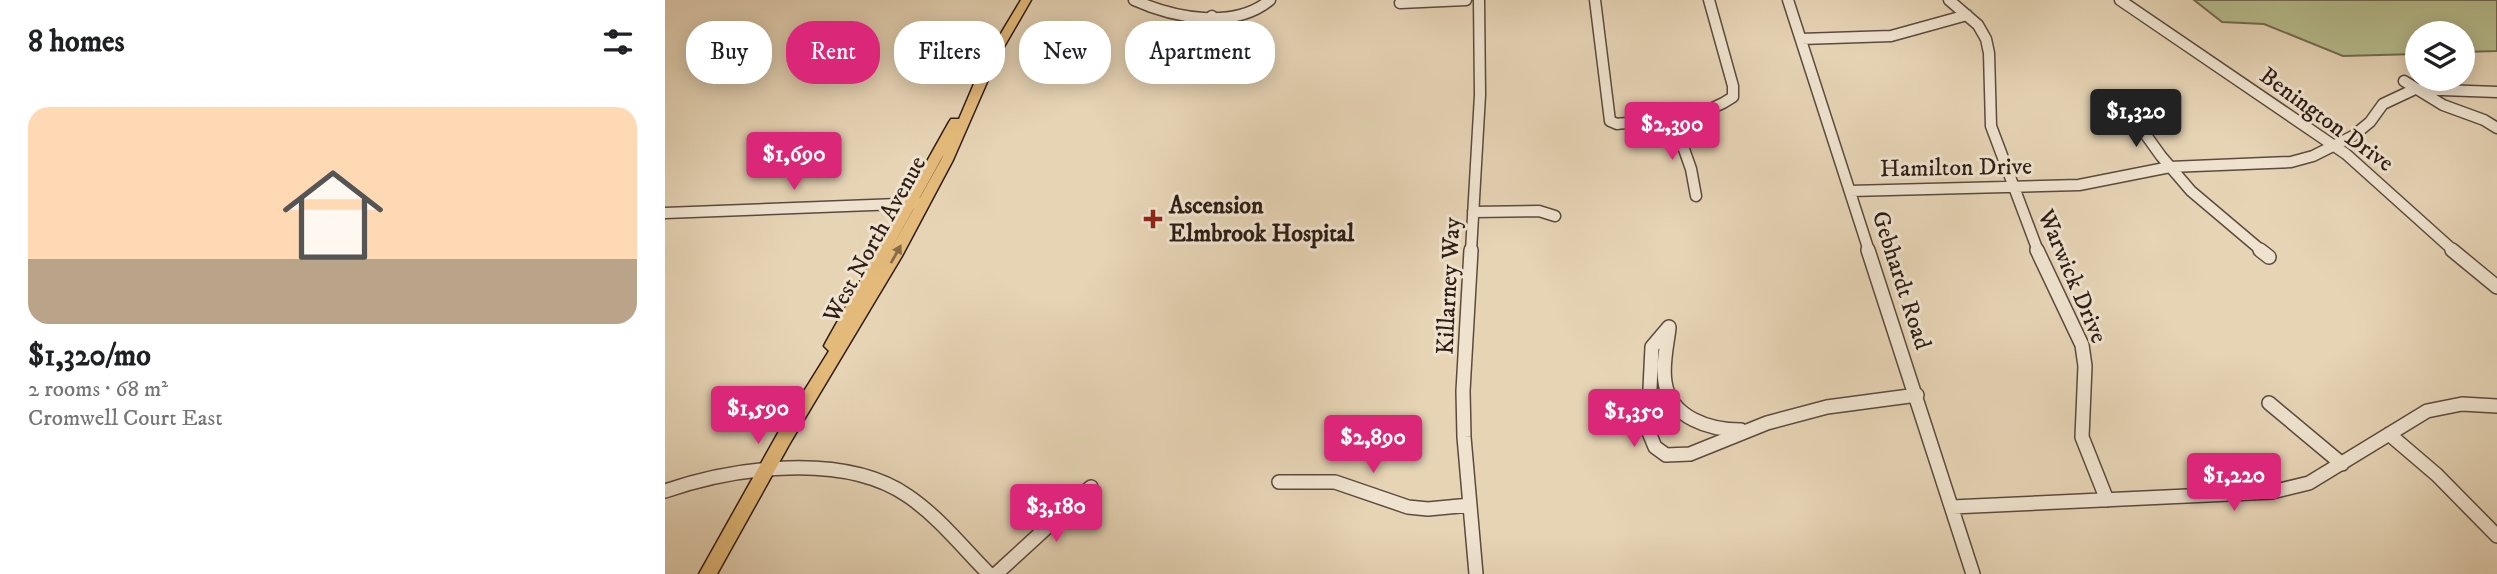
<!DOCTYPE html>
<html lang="en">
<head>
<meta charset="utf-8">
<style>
	:root { --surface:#fff; --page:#f2f2f2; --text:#202124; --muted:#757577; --accent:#db2777 }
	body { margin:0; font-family:"IM FELL DW Pica",serif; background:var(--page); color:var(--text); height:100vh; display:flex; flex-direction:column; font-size:26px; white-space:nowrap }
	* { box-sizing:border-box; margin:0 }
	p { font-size:23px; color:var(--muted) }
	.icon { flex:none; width:38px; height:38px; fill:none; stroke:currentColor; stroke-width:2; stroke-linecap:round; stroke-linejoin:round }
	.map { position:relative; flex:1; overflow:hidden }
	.side { display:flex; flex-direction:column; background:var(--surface); width:665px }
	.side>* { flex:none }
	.hud { position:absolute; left:21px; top:21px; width:665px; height:63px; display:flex; gap:14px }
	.controls { position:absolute; left:1740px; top:21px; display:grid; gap:14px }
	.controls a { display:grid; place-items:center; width:70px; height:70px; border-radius:50%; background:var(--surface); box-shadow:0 4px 18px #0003; font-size:35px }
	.price { position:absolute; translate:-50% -60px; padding:0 16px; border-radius:7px; background:var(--accent); color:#fff; font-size:23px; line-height:46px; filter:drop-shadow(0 2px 4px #0008) }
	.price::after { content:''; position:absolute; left:50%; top:42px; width:21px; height:16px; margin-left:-10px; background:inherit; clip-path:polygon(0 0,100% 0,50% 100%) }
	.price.on { background:#222; color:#fff }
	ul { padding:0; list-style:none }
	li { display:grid; align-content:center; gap:14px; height:371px; padding:0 28px }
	li span { display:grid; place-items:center; height:217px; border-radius:21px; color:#555 }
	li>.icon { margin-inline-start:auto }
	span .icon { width:126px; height:126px; fill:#fffc; stroke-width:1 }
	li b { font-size:30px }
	h2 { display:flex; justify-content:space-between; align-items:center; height:84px; padding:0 28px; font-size:30px }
	.chip { padding:0 24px; border-radius:28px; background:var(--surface); box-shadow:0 4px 18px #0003; font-size:24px; line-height:63px }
	.chip.on { background:var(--accent); color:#fff }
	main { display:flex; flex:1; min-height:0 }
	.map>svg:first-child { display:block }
	.green { fill:#b6bc8d; stroke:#726c52; stroke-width:2 }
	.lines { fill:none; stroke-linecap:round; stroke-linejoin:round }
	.minor-far1-casing { stroke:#5c4a3e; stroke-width:13 }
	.minor-casing { stroke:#5c4a3e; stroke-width:16 }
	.major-casing { stroke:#2e1c16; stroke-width:3 }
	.minor-far1 { stroke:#efe3cf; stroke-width:10 }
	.minor { stroke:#efe3cf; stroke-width:13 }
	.major { fill:#e3ba7a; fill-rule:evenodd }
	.oneway { fill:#886b48 }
	.poi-dot { fill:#8f2418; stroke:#efe3cf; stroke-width:2.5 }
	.labels { text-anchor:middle; stroke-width:6; stroke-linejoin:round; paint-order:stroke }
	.street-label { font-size:24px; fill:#2e1c16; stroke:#efe3cf }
	.poi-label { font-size:24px; font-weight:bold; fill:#2e1c16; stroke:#efe3cf; text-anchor:start }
</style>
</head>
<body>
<main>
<section class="side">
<h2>8 homes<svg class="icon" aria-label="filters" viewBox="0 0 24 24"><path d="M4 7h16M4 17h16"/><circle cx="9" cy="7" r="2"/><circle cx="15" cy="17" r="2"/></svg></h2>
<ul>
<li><span style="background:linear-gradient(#ffd9b3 70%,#b9a48a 0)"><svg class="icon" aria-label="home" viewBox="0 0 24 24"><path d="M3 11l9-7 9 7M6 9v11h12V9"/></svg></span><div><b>$1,320/mo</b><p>2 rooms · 68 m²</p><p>Cromwell Court East</p></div></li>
</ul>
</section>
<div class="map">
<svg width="1832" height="574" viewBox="0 0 1832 574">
	<rect width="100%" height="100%" fill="#e6d4b5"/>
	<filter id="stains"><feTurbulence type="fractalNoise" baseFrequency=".00286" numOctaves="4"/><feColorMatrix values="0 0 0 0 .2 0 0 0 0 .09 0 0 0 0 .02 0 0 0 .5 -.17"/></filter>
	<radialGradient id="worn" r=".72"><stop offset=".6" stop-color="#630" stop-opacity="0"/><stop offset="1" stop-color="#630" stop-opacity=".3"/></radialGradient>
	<path class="green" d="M1529 0H1832V51L1797 52V33H1752V54L1678 56 1599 24 1557 22Z"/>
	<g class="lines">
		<g class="minor-far1-casing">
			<path id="minor-far1" d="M469 0C509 18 569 30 605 0
				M930 0 945 121 952 124C991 120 1035 120 1068 97V86L1044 0
				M1123 0 1204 251
				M1284 0 1313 25 1321 39 1324 53 1326 126 1373 251
				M1455 0 1681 154 1789 251
				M735 3 801 0
				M1136 39 1226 36 1302 15
				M480 75 547 16
				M1739 81 1778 105 1819 120 1832 128
				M1463 110 1496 156 1526 191 1597 251
				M1008 118 1026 169 1031 196
				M1185 191 1414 185 1505 167 1626 162 1648 156 1688 136 1705 122 1718 104 1750 89 1832 92
				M808 212 874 211 890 216
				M0 213 259 203
				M806 251 815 95 814 0"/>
		</g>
		<g class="minor-casing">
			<path id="minor" d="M806 250 798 391 799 437 811 574
				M1203 250 1308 574
				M1372 250 1417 345 1420 366 1417 437 1442 500
				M1595 250 1604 257
				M1787 250 1832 287
				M1004 327 987 347 983 430 990 447 1001 455 1025 454 1102 423 1162 407 1252 395
				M1004 328C1002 346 997 364 1000 382 1005 418 1045 430 1076 430
				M1604 403 1677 464
				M1724 434 1772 475 1832 536
				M614 482H670L743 507 763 509 805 505
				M0 491C70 467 179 452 243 496 274 517 298 548 324 574
				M1287 507 1607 492 1644 483 1762 411 1797 404 1832 406
				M331 574 426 487"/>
		</g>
		<g class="major-casing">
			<path id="major" d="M356 0H366L333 57 288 160 237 256 125 443 52 574H34L113 433 164 351 159 346 161 342 284 122 286 119H294L317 65ZM279 154 276 160 220 260Z"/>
		</g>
		<use href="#minor-far1" class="minor-far1"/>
		<use href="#minor" class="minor"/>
		<use href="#major" class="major"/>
	</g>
	<defs><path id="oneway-solid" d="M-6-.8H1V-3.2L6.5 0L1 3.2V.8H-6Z" transform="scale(1.75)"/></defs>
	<use class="oneway" href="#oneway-solid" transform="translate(231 254) rotate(-61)"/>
	<path class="poi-dot" d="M484.5 208.5h7v7h7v7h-7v7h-7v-7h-7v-7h7z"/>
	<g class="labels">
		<g class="street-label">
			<text transform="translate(1662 119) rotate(36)" y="8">Benington Drive</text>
			<text transform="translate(1291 167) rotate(-1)" y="8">Hamilton Drive</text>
			<text transform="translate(209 239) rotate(-61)" y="8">West North Avenue</text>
			<text transform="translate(1408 276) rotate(67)" y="8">Warwick Drive</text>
			<text transform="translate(1237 280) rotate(72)" y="8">Gebhardt Road</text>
			<text transform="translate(783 286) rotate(-87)" y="8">Killarney Way</text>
		</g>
		<g class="poi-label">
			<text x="504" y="213">Ascension<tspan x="504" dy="28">Elmbrook Hospital</tspan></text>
		</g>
	</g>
	<rect width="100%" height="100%" filter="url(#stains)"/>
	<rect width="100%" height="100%" fill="url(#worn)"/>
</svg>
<div class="controls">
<a><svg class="icon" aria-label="layers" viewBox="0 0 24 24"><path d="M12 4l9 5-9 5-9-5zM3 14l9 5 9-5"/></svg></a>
</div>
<b class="price on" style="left:1471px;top:149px">$1,320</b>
<b class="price" style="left:1007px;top:162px">$2,390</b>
<b class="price" style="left:129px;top:192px">$1,690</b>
<b class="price" style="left:93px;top:446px">$1,590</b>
<b class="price" style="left:969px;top:449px">$1,350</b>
<b class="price" style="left:708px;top:475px">$2,890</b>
<b class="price" style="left:1569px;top:513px">$1,220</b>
<b class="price" style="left:391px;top:544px">$3,180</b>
<div class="hud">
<a class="chip">Buy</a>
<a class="chip on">Rent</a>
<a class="chip">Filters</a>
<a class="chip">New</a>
<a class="chip">Apartment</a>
</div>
</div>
</main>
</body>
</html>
